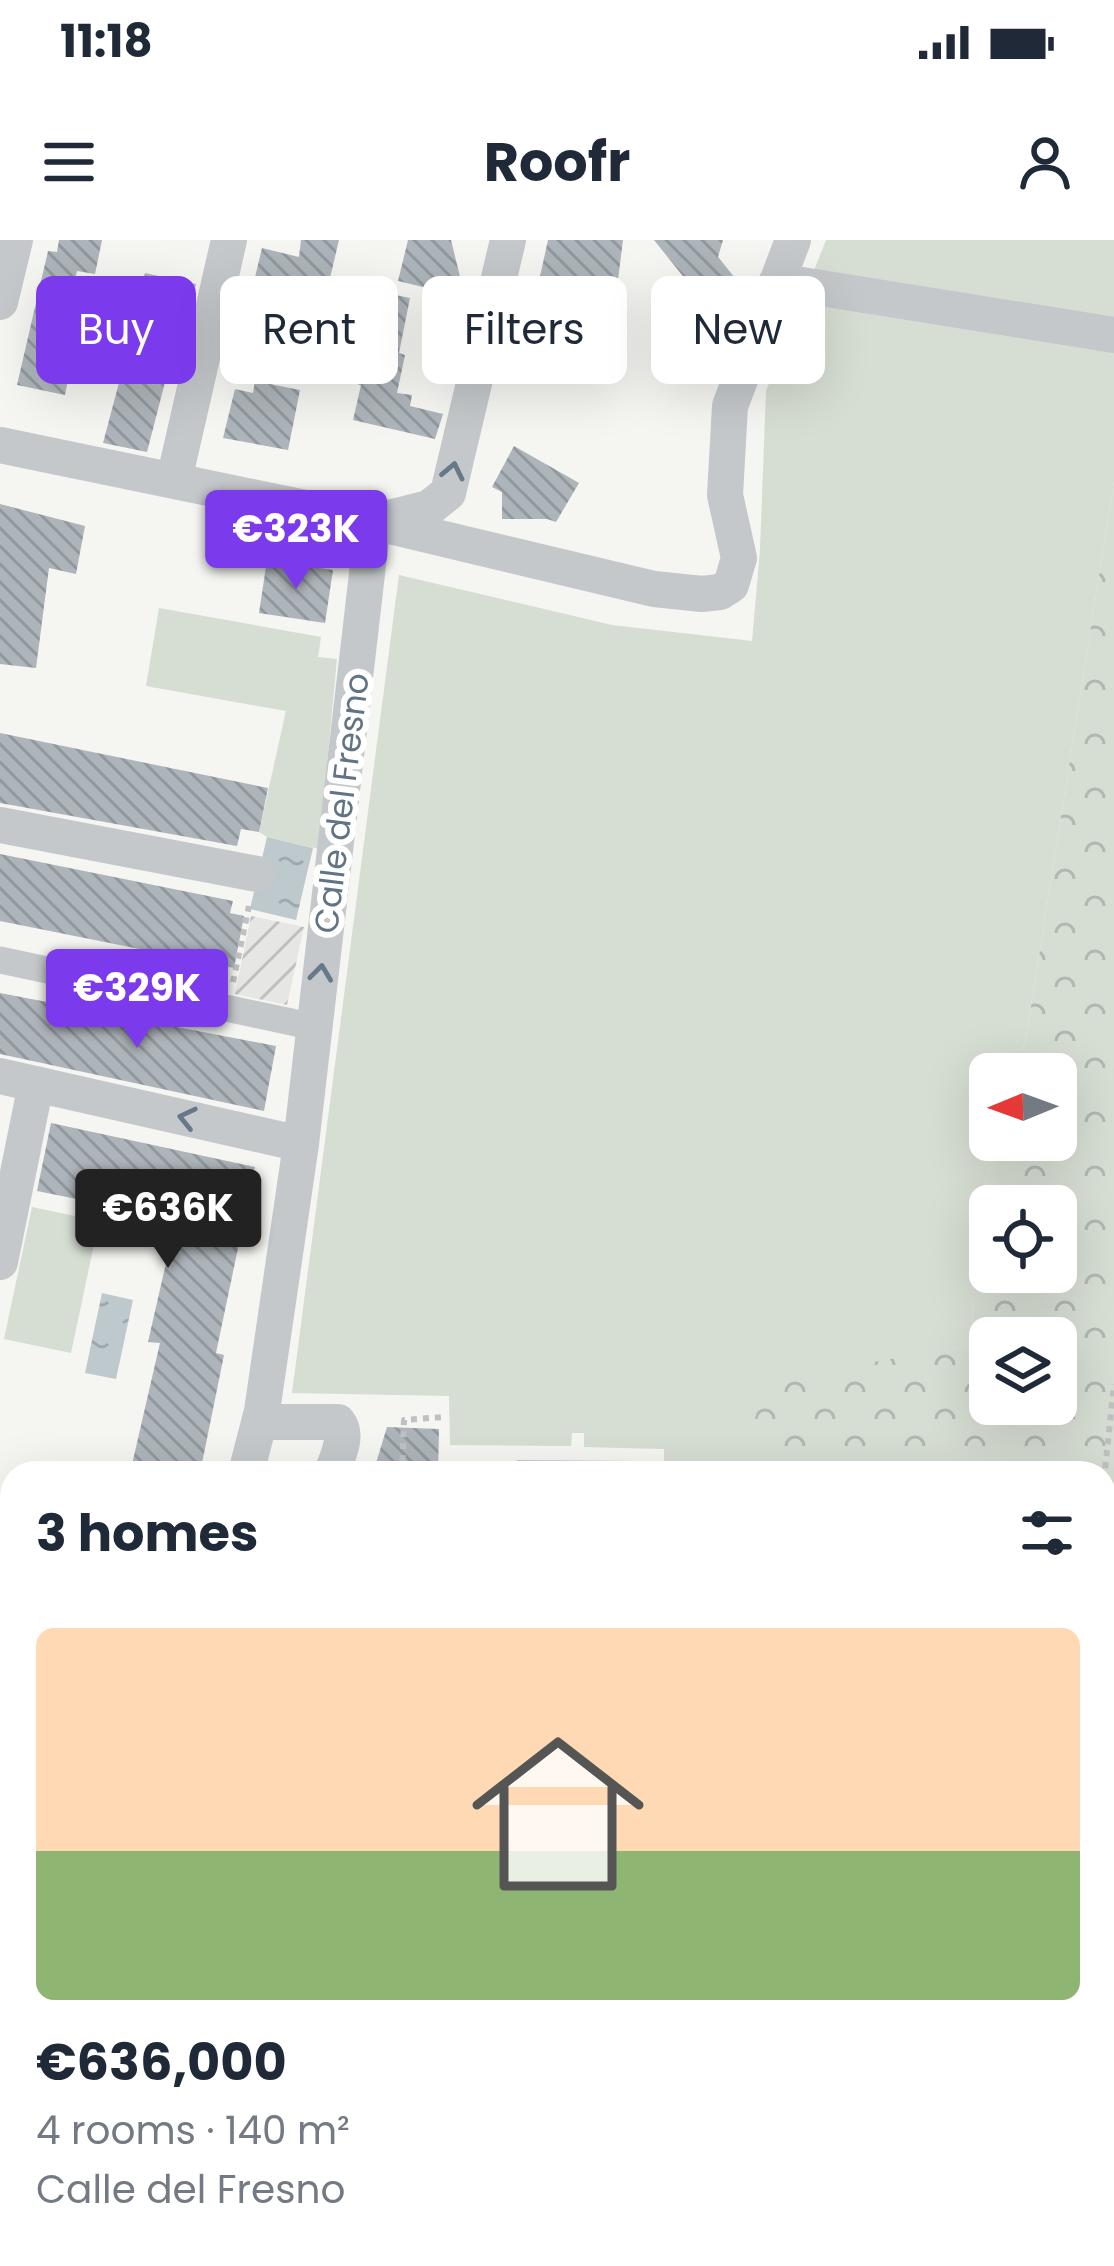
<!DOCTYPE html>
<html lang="en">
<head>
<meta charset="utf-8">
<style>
	:root { --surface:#fff; --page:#f6f6f7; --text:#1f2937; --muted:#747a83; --accent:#7c3aed }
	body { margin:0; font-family:Poppins,sans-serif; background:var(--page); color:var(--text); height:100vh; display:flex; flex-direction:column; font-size:45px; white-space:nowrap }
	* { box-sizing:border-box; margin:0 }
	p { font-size:39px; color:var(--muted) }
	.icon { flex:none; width:66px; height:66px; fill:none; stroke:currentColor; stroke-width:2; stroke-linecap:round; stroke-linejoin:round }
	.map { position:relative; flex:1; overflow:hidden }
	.details { position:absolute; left:0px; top:1221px; width:1116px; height:807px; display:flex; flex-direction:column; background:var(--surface); border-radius:36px 36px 0 0; box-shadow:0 12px 48px #0002 }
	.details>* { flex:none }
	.guide { position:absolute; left:36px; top:36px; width:1044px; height:108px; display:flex; gap:24px }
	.needle { width:78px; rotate:269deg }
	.buttons { position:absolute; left:969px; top:813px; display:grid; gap:24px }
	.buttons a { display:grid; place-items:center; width:108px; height:108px; border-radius:18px; background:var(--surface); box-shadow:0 12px 48px #0002; font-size:60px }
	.price { position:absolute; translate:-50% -102px; padding:0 27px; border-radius:12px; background:var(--accent); color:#fff; font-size:39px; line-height:78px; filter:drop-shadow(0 3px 6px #0008) }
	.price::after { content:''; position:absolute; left:50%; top:72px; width:36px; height:27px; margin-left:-18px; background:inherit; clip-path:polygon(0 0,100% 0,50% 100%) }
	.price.current { background:#222; color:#fff }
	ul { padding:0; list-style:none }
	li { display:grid; align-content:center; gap:24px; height:636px; padding:0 36px }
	li span { display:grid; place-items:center; height:372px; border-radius:18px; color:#555 }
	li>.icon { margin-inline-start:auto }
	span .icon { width:216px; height:216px; fill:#fffc; stroke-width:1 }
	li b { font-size:51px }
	h2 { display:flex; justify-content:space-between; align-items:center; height:144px; padding:0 36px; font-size:51px }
	.pill { padding:0 42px; border-radius:18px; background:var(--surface); box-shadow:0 12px 48px #0002; font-size:42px; line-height:108px }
	.pill.current { background:var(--accent); color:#fff }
	.status { display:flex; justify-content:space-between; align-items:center; height:84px; padding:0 60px; background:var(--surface); direction:ltr }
	.status svg { height:33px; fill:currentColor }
	header { display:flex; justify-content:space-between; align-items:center; height:156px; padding:0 36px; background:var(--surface); font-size:54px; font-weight:700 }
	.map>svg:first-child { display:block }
	.industrial { fill:url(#industrial-furrows) }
	.green { fill:#d6ddd2 }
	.park { fill:url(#park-crowns); fill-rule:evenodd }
	.water { fill:url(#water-ripples) }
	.building { fill:url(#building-back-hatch) }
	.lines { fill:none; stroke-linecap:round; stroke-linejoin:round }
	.path { stroke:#bec0c2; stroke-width:6; stroke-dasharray:6 6; stroke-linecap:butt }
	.pedestrian { stroke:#c4c8cb; stroke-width:27 }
	.minor { stroke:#c4c8cb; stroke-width:36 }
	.oneway { stroke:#677888 }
	.labels { text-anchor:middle; stroke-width:12; stroke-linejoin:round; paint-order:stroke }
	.street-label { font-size:33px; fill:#627484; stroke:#fff }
</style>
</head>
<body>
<div class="status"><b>11:18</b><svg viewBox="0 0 49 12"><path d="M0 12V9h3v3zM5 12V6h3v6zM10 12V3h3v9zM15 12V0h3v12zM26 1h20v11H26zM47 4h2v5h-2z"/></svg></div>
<header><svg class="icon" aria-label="menu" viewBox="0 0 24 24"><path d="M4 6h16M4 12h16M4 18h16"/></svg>Roofr<svg class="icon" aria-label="person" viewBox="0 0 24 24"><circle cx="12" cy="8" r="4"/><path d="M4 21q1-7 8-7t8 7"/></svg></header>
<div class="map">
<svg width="1114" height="2026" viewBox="0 0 1114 2026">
	<defs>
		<pattern id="industrial-furrows" width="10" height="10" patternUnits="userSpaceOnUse" patternTransform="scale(3)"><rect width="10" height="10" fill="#e6e7e5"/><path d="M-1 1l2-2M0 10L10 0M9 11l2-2" fill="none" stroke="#bec0bf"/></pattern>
		<pattern id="park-crowns" width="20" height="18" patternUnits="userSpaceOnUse" patternTransform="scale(3)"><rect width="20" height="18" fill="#d6ddd2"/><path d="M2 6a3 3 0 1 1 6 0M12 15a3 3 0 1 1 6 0" fill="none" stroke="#b1b8b0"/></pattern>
		<pattern id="water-ripples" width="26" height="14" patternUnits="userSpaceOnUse" patternTransform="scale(3)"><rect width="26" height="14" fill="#bec9ce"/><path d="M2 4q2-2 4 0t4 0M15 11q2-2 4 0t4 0" fill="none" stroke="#9ea8ad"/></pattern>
		<pattern id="building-back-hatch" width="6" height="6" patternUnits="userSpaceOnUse" patternTransform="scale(3)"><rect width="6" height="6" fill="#aeb5ba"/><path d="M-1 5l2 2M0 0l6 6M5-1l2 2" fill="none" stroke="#91989d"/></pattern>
	</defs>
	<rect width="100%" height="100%" fill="#f5f5f1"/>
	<path class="industrial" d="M251 676 304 687 287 765 235 754Z"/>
	<path class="green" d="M826 0H1114V241L1026 798 1016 834H990V900H998L971 994 973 1105 847 1127 1086 1233H674L673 1225H664V1209L584 1207V1193H572L571 1206 450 1205 449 1156 292 1153 399 335 612 385 752 401 760 310 766 151Z
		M159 368 321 397 318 417 337 419 319 609 267 597 259 592 286 471 146 446Z
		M32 967 99 981 71 1113 4 1099Z
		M1104 1712 1114 1716V2026H138L135 2016H1104Z"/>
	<path class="park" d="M1114 241V1716L1104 1712V1233H738L767 1140 973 1105 971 994 998 900H1056V834H1016L1026 798ZM990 966H1056V1032H990ZM990 1098H1056V1164H990Z"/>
	<path class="water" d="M267 597 313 608 296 680 250 669Z
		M102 1053 133 1060 116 1139 85 1133Z
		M517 1220 634 1221V1233H517Z"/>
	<path class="building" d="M59 0H102L95 34 77 31 66 80 129 96 145 33 196 44 178 121 171 119 147 212 103 203 120 139 70 130 65 155 17 145 48 11 57 12Z
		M301 0H339L322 72 251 54 262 8 299 17Z
		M408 0H451L465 57 398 41Z
		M548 0H623L617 48 598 44 588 86 532 73Z
		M654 0H723L718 17 735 38 706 111 680 105 689 79 675 69 686 40Z
		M382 52 410 58 399 113 405 115 397 153 412 155 410 166 443 174 435 199 353 180 361 145 353 143 364 105 371 107Z
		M255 141 300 150 288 210 223 198 235 149 253 153Z
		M514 206 579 243 556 282 547 279H502V252L492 247Z
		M0 264 85 286 76 334 49 328 36 428 0 424Z
		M267 320 333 330 325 383 259 373Z
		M0 493 268 548 259 592 241 589 237 606 0 563Z
		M0 614 233 661 230 673 244 676 234 728 0 681Z
		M0 753 276 806 264 871 0 814Z
		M51 883 255 927 216 1113 224 1115 200 1233H130L160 1103 148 1102 176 979 37 951Z
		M387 1187 439 1189 438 1233H373Z"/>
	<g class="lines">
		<path class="path" d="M233 742 249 666
			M402 1233 404 1180 443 1177
			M1104 1240 1114 1144
			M1104 1428 1114 1423
			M1104 1612 1114 1615
			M203 2016 206 2026
			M941 2016 955 2026
			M978 2016 991 2026"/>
		<path class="pedestrian" d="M0 720 315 787"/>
		<path class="minor" d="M777 41 1114 95
			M0 62 15 0
			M0 205 373 282 654 349 702 354 720 352 731 345 739 318 725 255 730 166 793 0
			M174 240 229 0
			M0 585 257 634
			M0 836 301 904
			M0 1022 36 844
			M260 1182H338C349 1196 337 1217 332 1233
			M246 1233 262 1171 301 904 373 282 429 268 448 253 508 0
			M0 1434 12 1372
			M1104 2011 1114 2019"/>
	</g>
	<defs><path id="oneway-chevron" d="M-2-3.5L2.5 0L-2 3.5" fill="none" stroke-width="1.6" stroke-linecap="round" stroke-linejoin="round" transform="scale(3)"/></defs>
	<g class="oneway">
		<use href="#oneway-chevron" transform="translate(453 231) rotate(-78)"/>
		<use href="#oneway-chevron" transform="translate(321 733) rotate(-83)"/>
		<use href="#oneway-chevron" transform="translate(187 878) rotate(-167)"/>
	</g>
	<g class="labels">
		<g class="street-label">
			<text transform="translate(341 563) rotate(-83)" y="12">Calle del Fresno</text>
		</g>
	</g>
</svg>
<div class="buttons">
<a><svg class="needle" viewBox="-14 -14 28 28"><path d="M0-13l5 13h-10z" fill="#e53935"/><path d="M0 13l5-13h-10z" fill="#747a83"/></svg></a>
<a><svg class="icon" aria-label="locate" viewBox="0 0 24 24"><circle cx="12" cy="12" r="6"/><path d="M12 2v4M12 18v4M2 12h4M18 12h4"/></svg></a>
<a><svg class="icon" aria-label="layers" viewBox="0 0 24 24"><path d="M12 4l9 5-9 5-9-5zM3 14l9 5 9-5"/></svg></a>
</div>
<b class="price" style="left:296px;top:352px">€323K</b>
<b class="price" style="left:137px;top:811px">€329K</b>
<b class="price current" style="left:168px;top:1031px">€636K</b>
<div class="guide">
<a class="pill current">Buy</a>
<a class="pill">Rent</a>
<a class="pill">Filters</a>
<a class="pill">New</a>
</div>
<section class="details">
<h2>3 homes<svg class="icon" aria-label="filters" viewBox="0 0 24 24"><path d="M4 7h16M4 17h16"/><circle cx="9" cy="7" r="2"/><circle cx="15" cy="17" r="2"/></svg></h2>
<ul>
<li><span style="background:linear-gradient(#ffd9b3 60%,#8fb573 0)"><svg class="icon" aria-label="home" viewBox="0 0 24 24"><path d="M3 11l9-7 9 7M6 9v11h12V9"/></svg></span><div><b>€636,000</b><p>4 rooms · 140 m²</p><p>Calle del Fresno</p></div></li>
</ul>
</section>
</div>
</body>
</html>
